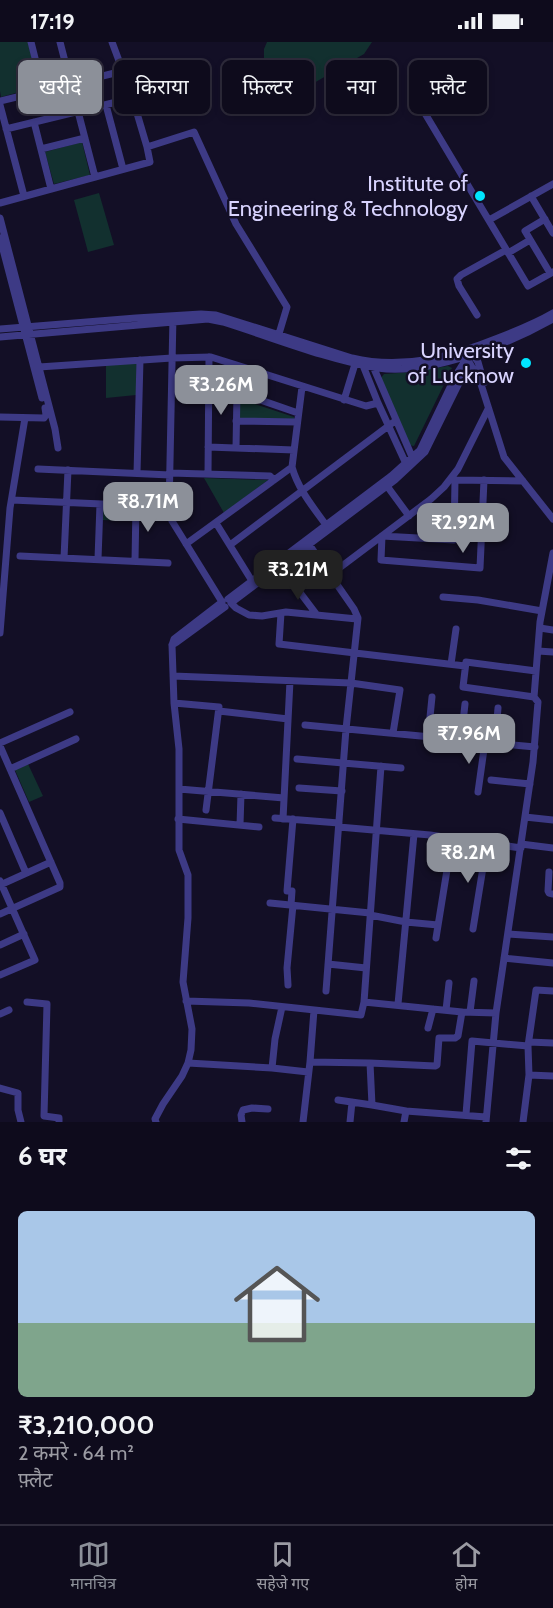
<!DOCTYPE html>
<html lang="hi">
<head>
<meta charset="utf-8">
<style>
	:root { --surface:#0e0b1c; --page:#1c1929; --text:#f1f3f6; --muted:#9b9ba3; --line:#2e2b3b; --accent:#8c9099 }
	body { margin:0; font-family:Cabin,"Noto Sans Devanagari",sans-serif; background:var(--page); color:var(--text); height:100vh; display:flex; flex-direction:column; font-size:22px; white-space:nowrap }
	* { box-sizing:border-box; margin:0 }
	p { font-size:20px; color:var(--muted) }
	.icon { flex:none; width:33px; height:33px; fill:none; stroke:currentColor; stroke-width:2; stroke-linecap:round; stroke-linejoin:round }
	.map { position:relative; height:1080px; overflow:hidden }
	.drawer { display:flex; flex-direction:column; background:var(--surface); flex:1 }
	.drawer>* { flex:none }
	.top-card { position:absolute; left:18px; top:18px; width:518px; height:54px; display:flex; gap:12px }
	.price { position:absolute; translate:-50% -51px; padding:0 14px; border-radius:12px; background:var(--accent); color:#fff; font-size:20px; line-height:39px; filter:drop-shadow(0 2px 3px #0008) }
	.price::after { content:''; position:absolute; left:50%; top:36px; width:18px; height:14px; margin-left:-9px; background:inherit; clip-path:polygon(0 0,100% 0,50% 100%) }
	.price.selected { background:#222; color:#fff }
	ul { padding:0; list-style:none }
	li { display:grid; align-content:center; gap:12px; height:318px; padding:0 18px }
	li+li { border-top:2px solid var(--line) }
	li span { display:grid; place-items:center; height:186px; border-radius:9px; color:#555 }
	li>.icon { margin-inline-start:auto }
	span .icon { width:108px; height:108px; fill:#fffc; stroke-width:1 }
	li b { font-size:26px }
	h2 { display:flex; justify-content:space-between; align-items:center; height:72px; padding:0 18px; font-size:26px }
	.tag { padding:0 21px; border-radius:9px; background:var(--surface); box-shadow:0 3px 9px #0003,0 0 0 2px var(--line); font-size:21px; line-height:54px }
	.tag.selected { background:var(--accent); color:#fff }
	.status { display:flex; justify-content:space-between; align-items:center; height:42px; padding:0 30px; background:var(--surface); direction:ltr }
	.status svg { height:16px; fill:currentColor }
	.menu { display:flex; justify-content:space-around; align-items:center; height:84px; border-top:2px solid var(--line); background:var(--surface); font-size:16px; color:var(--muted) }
	.menu a { display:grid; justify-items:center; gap:3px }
	.menu .selected { color:var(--accent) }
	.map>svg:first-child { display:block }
	.green { fill:#12302f }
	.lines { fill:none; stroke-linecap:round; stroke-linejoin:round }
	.minor { stroke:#3d3a85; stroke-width:7 }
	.poi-dot { fill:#00e5ff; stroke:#130f26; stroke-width:2 }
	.labels { text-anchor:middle; stroke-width:5; stroke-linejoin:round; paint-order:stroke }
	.poi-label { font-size:22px; fill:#d9d4ff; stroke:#130f26; text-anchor:end }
</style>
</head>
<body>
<div class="status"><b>17:19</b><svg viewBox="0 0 49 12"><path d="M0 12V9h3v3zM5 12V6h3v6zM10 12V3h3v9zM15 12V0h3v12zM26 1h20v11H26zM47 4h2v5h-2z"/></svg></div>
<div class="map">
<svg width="553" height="1080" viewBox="0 0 553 1080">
	<rect width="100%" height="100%" fill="#130f26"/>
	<path class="green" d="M0 0H28L38 45 1 55 0 49Z
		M267 0H372L364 12 307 45 295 47 285 45 277 40 269 31 264 19V7Z
		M82 100 90 133 54 142 45 110Z
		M99 151 114 203 88 210 74 158Z
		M137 320 136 353 106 356V323Z
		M448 324 452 326 414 404 408 403 380 337 384 332 412 330Z
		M240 357 294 375V377L240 376Z
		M204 436 268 438 224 471Z
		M103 465 133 467V479L102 478Z
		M28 722 43 754 29 760 15 728Z"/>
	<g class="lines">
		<path class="minor" d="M31 0 43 48
			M60 0 95 135
			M112 0 131 51 147 105 194 90 236 182 287 265 278 295
			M473 26 417 58 528 244 553 230
			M0 59 123 29
			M0 63 24 154
			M106 63 123 127
			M34 80 51 147
			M6 87 133 56
			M41 107 85 96
			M531 154 553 191
			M0 161 150 120 147 105
			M0 176 55 387 58 406
			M545 177 525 189 550 231
			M489 178 553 142
			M0 196 42 356
			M508 211 530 198
			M477 273 459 244 457 237 461 233 506 208
			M0 287 136 276 201 272 216 273 352 316C402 328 451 315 498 296 516 289 536 281 553 271
			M0 295 208 277 223 280C274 296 325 317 378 326 428 334 509 302 553 277
			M471 310 478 320 484 341
			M469 320 480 339 504 415 553 477
			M362 321 378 361 407 424
			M372 322 413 417
			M39 325 172 316 211 315 366 364 378 361
			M209 340 298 371
			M302 345 292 425C298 447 313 465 326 483
			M344 358 355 322
			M0 375 44 376 46 373 45 366
			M236 379 297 380
			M208 405 294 408
			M236 406 237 350
			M38 427 170 433
			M137 431 140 318
			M170 431 270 434 274 438
			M208 432 209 315
			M454 438 523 439
			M455 438 454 498 382 494 381 518 480 526 484 438
			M387 444 409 474
			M12 458 169 465
			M216 481 252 539
			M306 498 354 567 358 576 346 687 326 949
			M186 502 292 425
			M230 503 395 379
			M20 514 168 521
			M64 516 68 428
			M98 517 100 462
			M135 519 136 463
			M280 524 317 573
			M330 533 431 457 444 445 458 427 488 367
			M443 555 478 558 542 569
			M228 557 391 434 420 408 456 333 466 317
			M281 571 279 602 465 624
			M357 577 286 570 262 574 249 573 236 566 231 561 395 438 425 410 469 321
			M540 586 553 588
			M0 591 10 466 25 376
			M172 603 177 600 225 565
			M538 609 553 610
			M451 622 456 587
			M173 634 351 641 400 648 393 691
			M534 655 463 645 466 620 536 629
			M174 661 219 665 206 768
			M219 669 288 677
			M305 683 535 705
			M428 695 432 655
			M461 698 465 662
			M0 701 70 670
			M495 701 498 666
			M0 704 60 841V845L0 872
			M297 717 401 726
			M10 727 76 697
			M491 738 530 742
			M299 746 342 749
			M179 747 284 756
			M478 750 485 700
			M0 771 26 831
			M525 775 553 778
			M275 776 339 781
			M178 777 259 785
			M283 777 290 639
			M240 783 241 752
			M339 785 430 793 521 806
			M521 802 553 806
			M549 830 548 849 549 851 553 852
			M0 839 35 918 0 933
			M0 843 51 820
			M270 861 370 871
			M291 863 292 849H287L293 777
			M370 873 406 880 438 883
			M473 887 487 801
			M508 892 553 895
			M436 896 452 797
			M0 903 24 892
			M504 916 553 921
			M328 922 366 926
			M288 943 287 926 293 863
			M186 959 249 961 361 973 364 960 462 970
			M27 960 47 962 44 1074 59 1076V1080
			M364 960 381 724
			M398 962 414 792
			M446 968 449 941
			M470 970 474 939
			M0 972 9 968
			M428 986 433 967
			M529 1000 553 1001
			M528 1004 529 1033 553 1034
			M310 1020 370 1021
			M188 1021 272 1026 308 1030
			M272 1026 275 997 282 965
			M0 1046 18 1051V1068L21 1080
			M338 1058 372 1063
			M466 1072 472 999 528 1004 536 948 553 949
			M486 1075 406 1069 372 1063 370 1021 435 1024 437 1023 439 996H455L458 994 462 970 496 971
			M156 1080 155 1077 163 1062 182 1034 188 1021 191 1008 192 987 183 940 188 876V833L179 808V707L174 661 172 603 174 597 222 560 172 479 169 468 173 274
			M242 1080 241 1073 243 1068 252 1066 268 1067
			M303 1080 310 1020 314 968
			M350 1080 352 1060
			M404 1080 406 1069
			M486 1080 496 971 533 720 538 660 534 655 540 580 553 511
			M523 1080 529 1033"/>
	</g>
	<g class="poi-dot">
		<circle cx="480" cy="154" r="6"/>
		<circle cx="526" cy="321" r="6"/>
	</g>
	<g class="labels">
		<g class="poi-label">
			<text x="468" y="149">Institute of<tspan x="468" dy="25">Engineering &amp; Technology</tspan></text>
			<text x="514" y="316">University<tspan x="514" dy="25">of Lucknow</tspan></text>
		</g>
	</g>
</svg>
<b class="price" style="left:221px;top:374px">₹3.26M</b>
<b class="price" style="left:148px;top:491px">₹8.71M</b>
<b class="price" style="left:463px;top:512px">₹2.92M</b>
<b class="price selected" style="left:298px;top:559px">₹3.21M</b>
<b class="price" style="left:469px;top:723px">₹7.96M</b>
<b class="price" style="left:468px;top:842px">₹8.2M</b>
<div class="top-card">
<a class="tag selected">खरीदें</a>
<a class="tag">किराया</a>
<a class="tag">फ़िल्टर</a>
<a class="tag">नया</a>
<a class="tag">फ़्लैट</a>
</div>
</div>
<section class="drawer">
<h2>6 घर<svg class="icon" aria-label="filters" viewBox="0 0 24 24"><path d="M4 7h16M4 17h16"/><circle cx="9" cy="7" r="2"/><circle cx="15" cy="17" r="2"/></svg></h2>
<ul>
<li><span style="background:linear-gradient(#a9c7e8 60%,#7fa58c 0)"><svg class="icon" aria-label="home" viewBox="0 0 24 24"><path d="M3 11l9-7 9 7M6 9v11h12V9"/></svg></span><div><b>₹3,210,000</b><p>2 कमरे · 64 m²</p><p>फ़्लैट</p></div></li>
</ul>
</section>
<nav class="menu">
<a class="selected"><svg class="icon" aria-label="map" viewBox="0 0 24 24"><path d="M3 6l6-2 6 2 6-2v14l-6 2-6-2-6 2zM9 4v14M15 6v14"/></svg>मानचित्र</a>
<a><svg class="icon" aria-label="saved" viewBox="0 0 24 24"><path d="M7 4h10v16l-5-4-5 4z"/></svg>सहेजे गए</a>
<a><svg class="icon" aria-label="home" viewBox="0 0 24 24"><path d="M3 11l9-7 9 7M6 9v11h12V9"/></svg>होम</a>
</nav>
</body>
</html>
